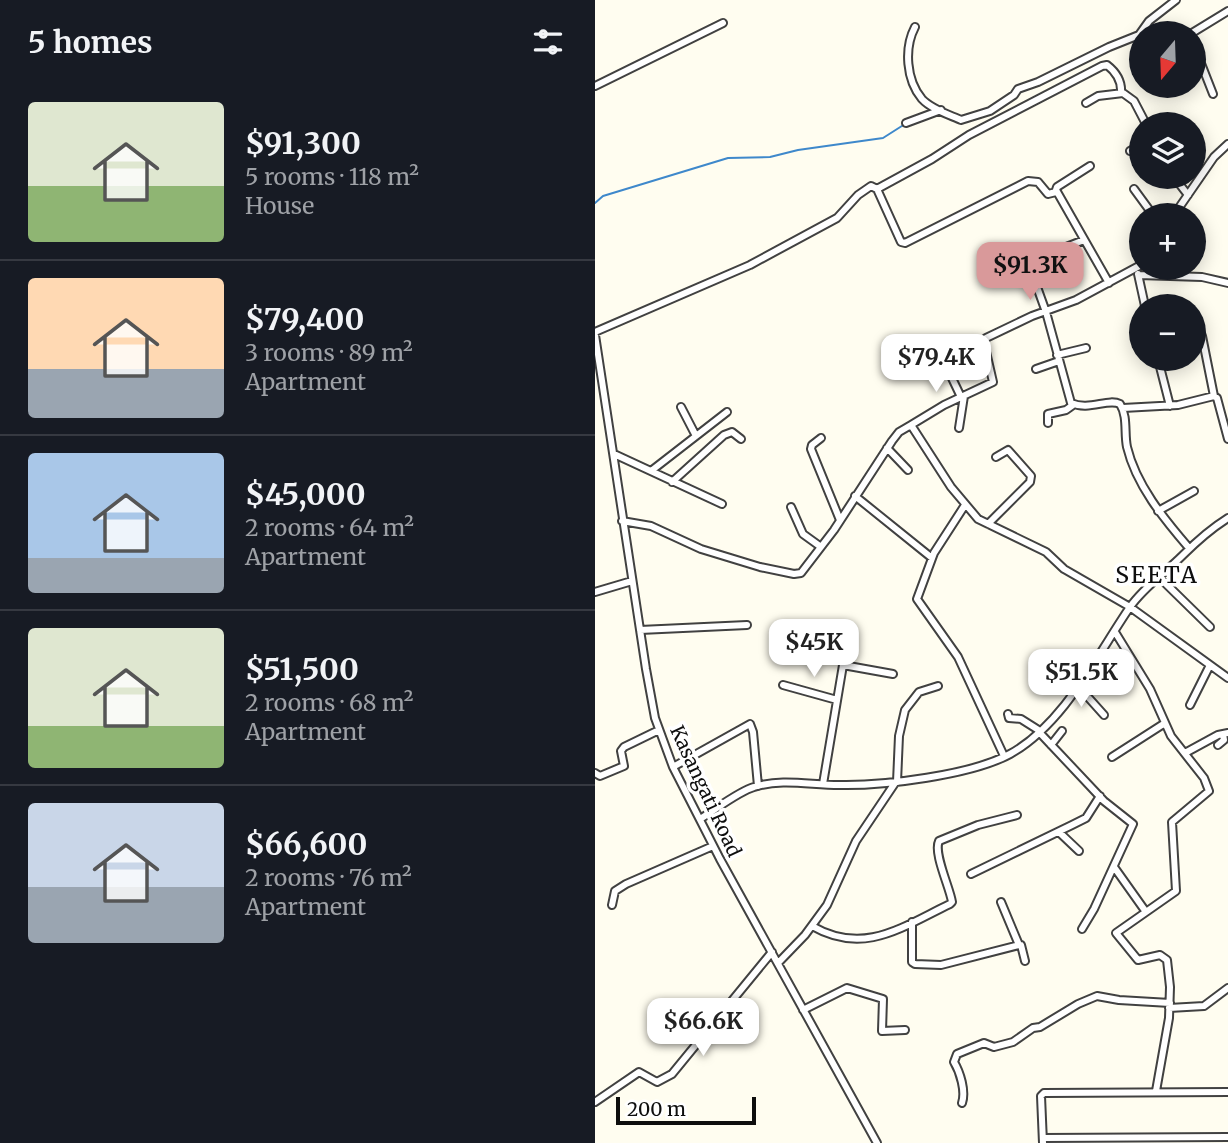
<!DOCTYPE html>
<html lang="en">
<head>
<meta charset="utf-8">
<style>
	:root { --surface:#171b24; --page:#20242c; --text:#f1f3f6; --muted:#9ea1a6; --line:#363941; --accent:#d9999a }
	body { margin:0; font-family:Merriweather,serif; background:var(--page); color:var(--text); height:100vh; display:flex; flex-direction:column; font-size:26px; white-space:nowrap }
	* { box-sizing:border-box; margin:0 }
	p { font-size:23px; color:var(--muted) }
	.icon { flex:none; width:38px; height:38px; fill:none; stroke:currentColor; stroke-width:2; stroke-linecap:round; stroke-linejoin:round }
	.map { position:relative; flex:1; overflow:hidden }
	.drawer { display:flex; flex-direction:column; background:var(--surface); width:595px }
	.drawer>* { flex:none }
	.needle { width:46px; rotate:199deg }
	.tools { position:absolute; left:534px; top:21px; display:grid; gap:14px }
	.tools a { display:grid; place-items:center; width:77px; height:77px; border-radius:50%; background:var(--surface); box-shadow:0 4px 18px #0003; font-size:35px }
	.scale { position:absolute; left:21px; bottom:18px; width:140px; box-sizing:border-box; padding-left:7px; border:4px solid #0e0e0e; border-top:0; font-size:19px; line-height:24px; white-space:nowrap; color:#0e0e0e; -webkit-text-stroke:5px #fff; paint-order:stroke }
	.price { position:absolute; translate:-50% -60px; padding:0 16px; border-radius:14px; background:#fff; color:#222; font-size:23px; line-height:46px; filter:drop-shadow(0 2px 4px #0008) }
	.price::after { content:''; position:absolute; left:50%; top:42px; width:21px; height:16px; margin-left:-10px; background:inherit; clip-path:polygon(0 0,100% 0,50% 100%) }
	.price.selected { background:var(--accent); color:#111 }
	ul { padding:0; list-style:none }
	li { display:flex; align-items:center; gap:21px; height:175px; padding:0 28px }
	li+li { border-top:2px solid var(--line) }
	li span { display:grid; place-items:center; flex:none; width:196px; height:140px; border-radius:7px; color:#555 }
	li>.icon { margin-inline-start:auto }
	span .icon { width:84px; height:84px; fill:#fffc; stroke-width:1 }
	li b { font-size:30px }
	h2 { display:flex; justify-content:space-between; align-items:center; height:84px; padding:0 28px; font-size:30px }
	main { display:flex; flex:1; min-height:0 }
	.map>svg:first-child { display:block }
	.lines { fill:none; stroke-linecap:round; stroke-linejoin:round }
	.stream { stroke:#3e88cb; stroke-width:2 }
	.minor-casing { stroke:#414141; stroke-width:10 }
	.minor { stroke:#fff; stroke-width:6 }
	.labels { text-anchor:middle; stroke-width:7; stroke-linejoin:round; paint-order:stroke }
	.street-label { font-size:19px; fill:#0e0e0e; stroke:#fff }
	.quarter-label { font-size:23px; letter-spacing:2px; fill:#0e0e0e; stroke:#fff }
</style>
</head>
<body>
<main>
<section class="drawer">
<h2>5 homes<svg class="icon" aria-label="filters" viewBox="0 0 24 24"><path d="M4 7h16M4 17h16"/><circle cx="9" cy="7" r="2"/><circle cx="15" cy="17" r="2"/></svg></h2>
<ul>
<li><span style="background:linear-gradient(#dfe7d0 60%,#8fb573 0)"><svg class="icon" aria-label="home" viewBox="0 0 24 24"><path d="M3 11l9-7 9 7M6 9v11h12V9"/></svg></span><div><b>$91,300</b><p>5 rooms · 118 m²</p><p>House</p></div></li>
<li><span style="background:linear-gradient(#ffd9b3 65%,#9aa5b1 0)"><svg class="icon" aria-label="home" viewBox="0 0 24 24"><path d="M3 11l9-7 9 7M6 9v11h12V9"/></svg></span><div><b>$79,400</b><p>3 rooms · 89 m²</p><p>Apartment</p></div></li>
<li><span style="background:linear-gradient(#a9c7e8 75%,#9aa5b1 0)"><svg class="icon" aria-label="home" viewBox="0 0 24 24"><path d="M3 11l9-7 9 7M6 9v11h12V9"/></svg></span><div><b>$45,000</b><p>2 rooms · 64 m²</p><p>Apartment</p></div></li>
<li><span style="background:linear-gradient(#dfe7d0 70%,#8fb573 0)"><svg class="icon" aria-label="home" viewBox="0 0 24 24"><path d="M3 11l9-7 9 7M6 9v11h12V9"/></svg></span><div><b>$51,500</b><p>2 rooms · 68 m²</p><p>Apartment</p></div></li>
<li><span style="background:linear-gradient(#c9d6e8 60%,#9aa5b1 0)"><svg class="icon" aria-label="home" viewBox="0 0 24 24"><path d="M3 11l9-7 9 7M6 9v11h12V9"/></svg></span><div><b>$66,600</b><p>2 rooms · 76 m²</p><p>Apartment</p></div></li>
</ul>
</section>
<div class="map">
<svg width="633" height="1143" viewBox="0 0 633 1143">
	<rect width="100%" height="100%" fill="#fffdf0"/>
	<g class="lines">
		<path class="stream" d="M0 203 8 196 133 158 175 157 203 150 288 138 310 124"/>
		<g class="minor-casing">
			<path id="minor" d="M320 27C309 48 311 80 327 99 336 109 355 115 366 120L395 111 419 95 423 89 443 82 514 47 544 35 554 21 581 0
				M597 33 633 11
				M598 43 618 94
				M0 86 128 23
				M491 103 503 96 528 93 539 101 551 124
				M311 123 346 110
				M535 151 546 145
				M495 166 462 187 461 190 514 283
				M579 177 593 195
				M282 189 337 159 374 135 507 66 512 65C521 72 527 81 526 93
				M539 189 558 215
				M579 215 619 157 633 144
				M489 240 433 262 451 312 476 403C494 411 513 398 525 404 533 417 529 433 532 447 541 485 569 519 594 548
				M543 274 550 306
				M544 275 607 277 633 283
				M0 332 155 265 242 218 263 195 276 186 282 189 306 242 310 243 433 181 443 182 453 194 461 192
				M0 335 51 669 60 718 78 767 125 859 282 1143
				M607 336 619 396
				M346 355 366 397
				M462 355 491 348
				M563 359 575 406
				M441 369 464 361
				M86 407 101 436
				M528 408 583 405 619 396 622 398 633 439
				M453 423V414L471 410 478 405
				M316 425 349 405 398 382 389 343 391 338 437 316 481 300 546 265
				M364 428 369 396
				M226 438 217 445 216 449 245 520
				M292 448 313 470
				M19 454 127 504
				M56 471 132 412
				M77 482 129 435 137 432 146 439
				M260 496 337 558
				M370 505 339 553 322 599 363 657 409 756
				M196 507 208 534 226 547
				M563 511 599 491
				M27 521 56 526 106 549 165 567 199 574 206 573 239 530 297 441 304 432 316 425 356 487 383 519 451 552 469 569 535 607 633 678
				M393 524 435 482 436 476 413 450 401 457
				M563 576 615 627
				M0 592 37 581
				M45 630 152 625
				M520 632 555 689 576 736 609 778 614 791 577 822 581 891 521 933 543 960 565 955 572 960 575 987 574 1018 561 1091
				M188 685 242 700
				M483 686 509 715
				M595 705 615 665
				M413 714 414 718 426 719 445 731
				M444 732 509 801 538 824 499 909 487 929
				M456 745 467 731
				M623 745 629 740 628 734
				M590 753 623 735 633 733
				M517 757 570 723
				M78 767 155 724 158 732 163 786
				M0 773 5 776 29 766 26 751 29 747 64 730
				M302 782 304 736 310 710 324 692 343 686
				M228 784 248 665 298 674
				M105 819C120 810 144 791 159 787 187 778 215 785 244 785 288 786 377 775 415 754 469 724 502 655 535 607 550 586 570 573 588 555 601 542 617 528 633 518
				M464 832 484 851
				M519 867 551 912
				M376 874 477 825 491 818 505 796
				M406 902 424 945
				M17 905 20 891 31 884 118 846
				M317 922V962L320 964 346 965 424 945H426L430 961
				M217 926C269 956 307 927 355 904L357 902C355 888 338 853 344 841L383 825 422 815
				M183 963 210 935 232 905 261 841 300 783
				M574 1008 609 1006 633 988
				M208 1010 252 988 288 999 287 1031 310 1030
				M0 1102 44 1072 62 1082 77 1074 177 952
				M367 1103C371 1091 365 1072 359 1062L362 1054 389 1043 399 1047 418 1042 438 1028 445 1027 483 1004 502 996 524 1000 575 1003
				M448 1138 633 1137
				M448 1143 446 1096 449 1093 633 1092"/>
		</g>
		<use href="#minor" class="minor"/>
	</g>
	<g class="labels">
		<g class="street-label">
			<text transform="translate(111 791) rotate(65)" y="7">Kasangati Road</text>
		</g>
		<g class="quarter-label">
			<text x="562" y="583">SEETA</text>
		</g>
	</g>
</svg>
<div class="tools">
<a><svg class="needle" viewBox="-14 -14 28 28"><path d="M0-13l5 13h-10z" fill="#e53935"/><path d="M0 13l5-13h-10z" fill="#9ea1a6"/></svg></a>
<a><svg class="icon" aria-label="layers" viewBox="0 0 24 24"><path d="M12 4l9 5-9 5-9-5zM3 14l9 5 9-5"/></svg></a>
<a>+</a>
<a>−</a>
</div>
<div class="scale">200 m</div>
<b class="price selected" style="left:435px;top:302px">$91.3K</b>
<b class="price" style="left:341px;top:394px">$79.4K</b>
<b class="price" style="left:219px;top:679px">$45K</b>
<b class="price" style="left:486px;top:709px">$51.5K</b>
<b class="price" style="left:108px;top:1058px">$66.6K</b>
</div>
</main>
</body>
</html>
